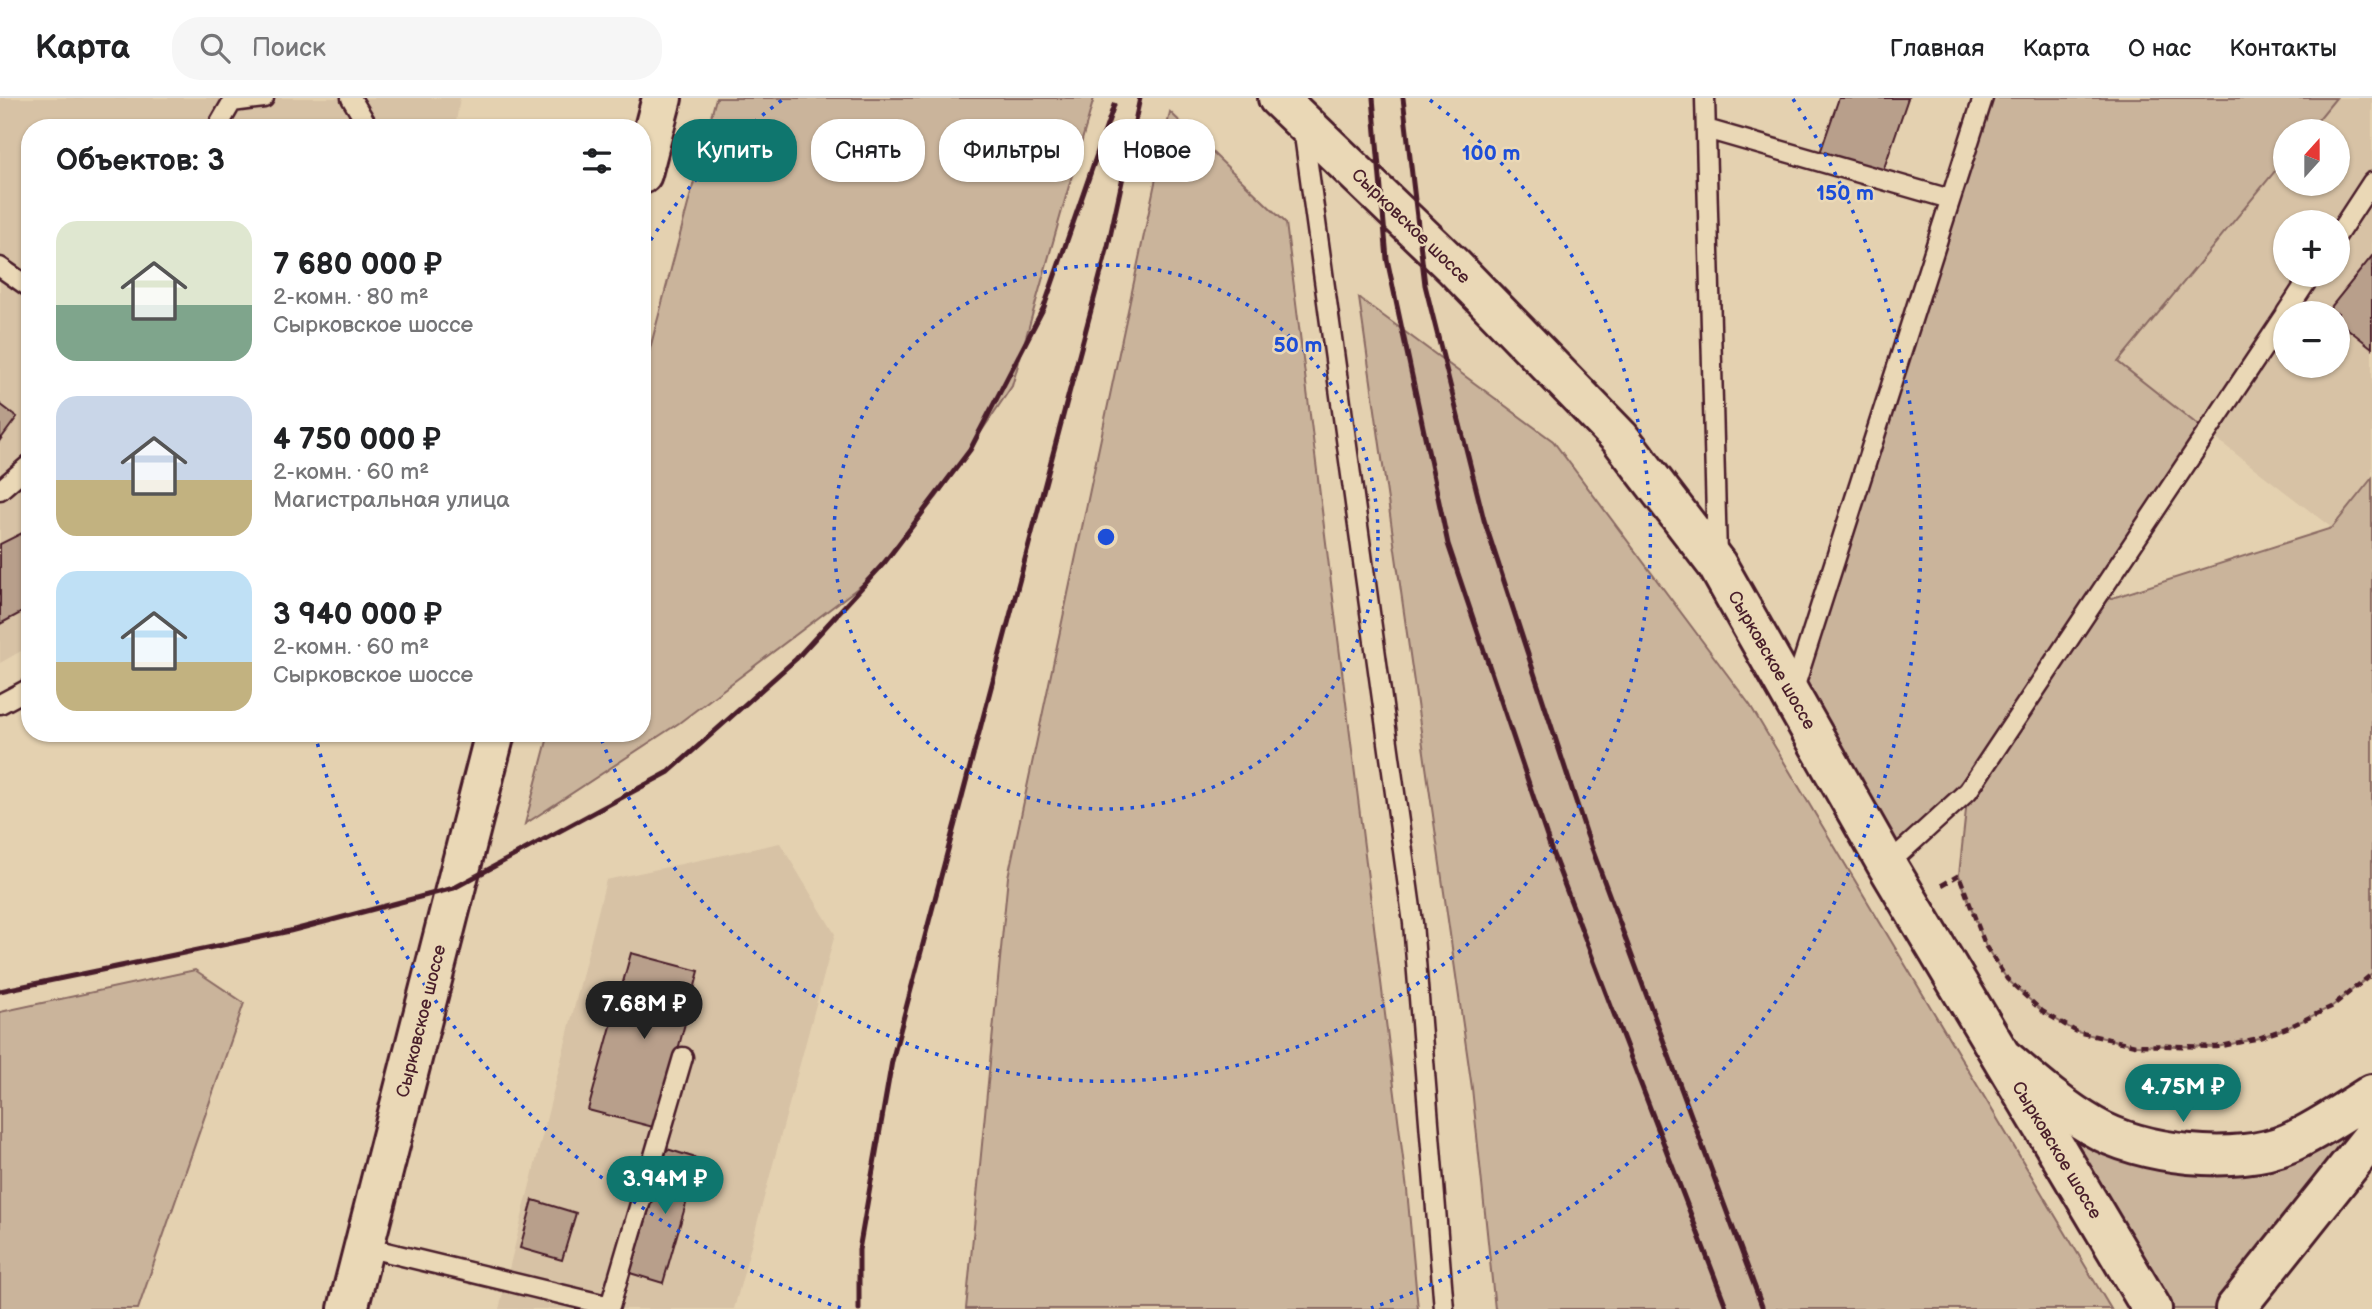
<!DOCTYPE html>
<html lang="ru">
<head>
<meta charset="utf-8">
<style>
	:root { --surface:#fff; --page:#f6f6f6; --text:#202124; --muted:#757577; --line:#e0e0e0; --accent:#0f766e }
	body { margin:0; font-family:"Balsamiq Sans",sans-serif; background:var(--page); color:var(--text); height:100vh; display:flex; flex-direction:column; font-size:26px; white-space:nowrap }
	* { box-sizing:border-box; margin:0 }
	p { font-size:23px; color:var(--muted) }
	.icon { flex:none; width:38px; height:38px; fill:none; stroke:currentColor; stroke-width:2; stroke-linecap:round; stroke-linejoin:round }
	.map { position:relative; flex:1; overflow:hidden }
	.side { position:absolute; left:21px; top:21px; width:630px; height:623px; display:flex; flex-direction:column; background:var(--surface); border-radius:28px; box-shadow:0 2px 5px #0004 }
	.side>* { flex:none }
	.top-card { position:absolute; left:672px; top:21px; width:665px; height:63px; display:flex; gap:14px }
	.needle { width:46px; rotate:21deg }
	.tools { position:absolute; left:2273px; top:21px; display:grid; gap:14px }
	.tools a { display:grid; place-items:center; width:77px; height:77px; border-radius:50%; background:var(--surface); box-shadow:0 2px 5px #0004; font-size:35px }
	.price { position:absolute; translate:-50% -60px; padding:0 16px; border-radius:24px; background:var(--accent); color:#fff; font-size:23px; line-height:46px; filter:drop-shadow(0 2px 4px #0008) }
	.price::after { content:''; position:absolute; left:50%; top:42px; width:21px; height:16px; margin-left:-10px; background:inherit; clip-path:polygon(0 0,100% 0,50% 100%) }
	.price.current { background:#222; color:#fff }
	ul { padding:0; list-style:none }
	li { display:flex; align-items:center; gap:21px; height:175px; padding:0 35px }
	li span { display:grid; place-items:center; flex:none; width:196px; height:140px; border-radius:21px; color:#555 }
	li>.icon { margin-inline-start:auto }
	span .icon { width:84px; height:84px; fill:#fffc; stroke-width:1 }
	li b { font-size:30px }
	h2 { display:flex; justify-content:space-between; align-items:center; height:84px; padding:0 35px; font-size:30px }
	.pill { padding:0 24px; border-radius:28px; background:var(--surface); box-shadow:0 2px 5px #0004; font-size:24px; line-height:63px }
	.pill.current { background:var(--accent); color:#fff }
	header { display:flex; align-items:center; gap:42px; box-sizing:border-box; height:98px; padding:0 35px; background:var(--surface); border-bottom:2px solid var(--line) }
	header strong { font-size:33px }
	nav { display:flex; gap:38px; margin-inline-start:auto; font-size:24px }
	.search { width:490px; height:63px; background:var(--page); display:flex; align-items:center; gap:18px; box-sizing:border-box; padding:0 24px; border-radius:28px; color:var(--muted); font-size:26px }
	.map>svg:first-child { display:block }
	.built { fill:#d7c2a5; fill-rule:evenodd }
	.green { fill:#cab49b; stroke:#8a6a63; stroke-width:2 }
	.building { fill:#b89f8b; stroke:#4a1f2b; stroke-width:2 }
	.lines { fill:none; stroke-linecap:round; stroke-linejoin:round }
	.service-casing { stroke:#4a1f2b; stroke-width:23 }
	.tertiary-casing { stroke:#4a1f2b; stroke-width:44 }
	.primary-casing { stroke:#4a1f2b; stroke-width:44 }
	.path { stroke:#4a1f2b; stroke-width:4.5; stroke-dasharray:7 5; stroke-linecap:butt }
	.service { stroke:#ead8b6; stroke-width:18 }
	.tertiary { stroke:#ead8b6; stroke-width:38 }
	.primary { stroke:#ead8b6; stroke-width:38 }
	.rail { stroke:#4a1f2b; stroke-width:5 }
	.ring { fill:none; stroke:#1d4ed8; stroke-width:3.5; stroke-dasharray:3.5 7 }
	.labels { text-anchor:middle; stroke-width:5; stroke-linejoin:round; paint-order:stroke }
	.street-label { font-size:18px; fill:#4a1f2b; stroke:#ead8b6 }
	.centre { fill:#1d4ed8; stroke:#ead8b6; stroke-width:3.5 }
	.ring-label { font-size:21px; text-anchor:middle; font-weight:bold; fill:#1d4ed8; stroke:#ead8b6; stroke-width:5; stroke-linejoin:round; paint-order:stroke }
</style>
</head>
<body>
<header>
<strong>Карта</strong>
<div class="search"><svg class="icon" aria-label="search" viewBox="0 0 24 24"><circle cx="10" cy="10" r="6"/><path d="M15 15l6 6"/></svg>Поиск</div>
<nav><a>Главная</a><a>Карта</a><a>О нас</a><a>Контакты</a></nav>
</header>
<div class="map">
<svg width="2372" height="1211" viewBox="0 0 2372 1211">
	<rect width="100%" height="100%" fill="#e4d1b0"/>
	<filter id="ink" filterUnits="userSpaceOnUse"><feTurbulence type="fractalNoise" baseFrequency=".0143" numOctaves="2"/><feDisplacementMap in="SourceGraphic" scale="14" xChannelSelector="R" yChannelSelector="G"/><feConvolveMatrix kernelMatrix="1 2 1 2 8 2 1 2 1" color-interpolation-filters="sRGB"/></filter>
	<g filter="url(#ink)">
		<path class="built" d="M0 0H460L455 30H30V548L0 565Z
			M2336 0H2372V380L2332 430 2118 265 2285 61 2286 86H2338V33H2309ZM2286 124H2338V177H2286ZM2286 215H2338V268H2286Z
			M780 745 835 836 734 1211H499L606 782Z"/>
		<path class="green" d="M716 0H1094L1012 288 937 399 867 483 679 625 525 726 549 635H642V281Z
			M1983 0H2336L2309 33H2286L2285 61 2118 264 2208 335 1962 683 1887 767 1792 597Z
			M1170 14 1286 125 1407 1092 1418 1211H966L1008 779Z
			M1359 200 1553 343 1750 607 2111 1211H1495L1472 990Z
			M2372 380V876L2331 909 2289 929 2259 940 2217 949 2135 947 2077 934 2042 913 2007 881 1986 849 1959 777 1968 693 2093 506 2332 430Z
			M195 872 244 905 138 1211H0V914Z
			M2046 996 2202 1057 2372 996V1039L2235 1211H2152Z"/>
		<path class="building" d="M1839 0H1908L1882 76 1820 55Z
			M2372 158V250L2338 223V215L2327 214Z
			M0 306 17 319 0 342Z
			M30 431V510L0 526V446Z
			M631 855 699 873 657 1030 588 1012Z
			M667 1051 699 1061 663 1185 630 1175Z
			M533 1102 576 1115 562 1162 520 1150Z"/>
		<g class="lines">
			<g class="service-casing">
				<path id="service" d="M351 0 369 30
					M1705 0 1717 458
					M217 30 232 4 264 0
					M1303 30 1413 825 1444 1211
					M1706 31 1950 101
					M2338 136 2372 84
					M0 169 30 190
					M2286 215 2311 177
					M0 392 30 366
					M1792 597 1983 0
					M0 606 30 590
					M1887 767 1968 693 2286 216
					M365 1149 610 1208 683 959"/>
			</g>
			<g class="tertiary-casing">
				<path id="tertiary" d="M2007 963C2034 986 2061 1010 2092 1028 2140 1057 2237 1068 2289 1045 2318 1032 2345 1013 2372 996
					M2235 1211 2372 1039"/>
			</g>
			<g class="primary-casing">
				<path id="primary" d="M1278 0 1454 169 1620 340 1717 467 1887 767 2152 1211
					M642 76 662 0
					M348 1211 495 635"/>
			</g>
			<path class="path" d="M1942 787 1959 777 1986 849 2007 881 2042 913 2077 934 2135 947 2217 949 2259 940 2289 929 2331 909 2372 876"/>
			<use href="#service" class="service"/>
			<use href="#tertiary" class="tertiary"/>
			<use href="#primary" class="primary"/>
			<path class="rail" d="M1373 0 1387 161 1448 446 1552 754 1727 1211
				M1403 0 1425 187 1484 422 1587 737 1763 1211
				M0 893 290 833 454 790 669 674 796 561 885 464 970 352 1044 209 1114 7
				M859 1211V1152L892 963 1108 148 1140 0"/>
		</g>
	</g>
	<g class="ring">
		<circle cx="1106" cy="439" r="272"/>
		<path d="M645 151A544 544 0 0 1 782 2M1430 2A544 544 0 1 1 600 638"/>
		<path d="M841 1210A815 815 0 0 1 315 636M1793 1A815 815 0 0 1 1371 1210"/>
	</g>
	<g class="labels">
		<g class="street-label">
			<text transform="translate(1411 128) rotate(44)" y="6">Сырковское шоссе</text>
			<text transform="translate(1772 562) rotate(60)" y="6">Сырковское шоссе</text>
			<text transform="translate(421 923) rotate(-76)" y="6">Сырковское шоссе</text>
			<text transform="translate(2057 1052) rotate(59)" y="6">Сырковское шоссе</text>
		</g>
	</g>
	<circle cx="1106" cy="439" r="10" class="centre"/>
	<g class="ring-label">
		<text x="1491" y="62">100 m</text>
		<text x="1845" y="102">150 m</text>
		<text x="1298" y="254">50 m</text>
	</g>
</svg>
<div class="tools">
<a><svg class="needle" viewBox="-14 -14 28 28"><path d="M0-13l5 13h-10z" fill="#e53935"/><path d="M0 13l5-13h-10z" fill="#757577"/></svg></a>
<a>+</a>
<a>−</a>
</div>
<b class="price current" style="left:644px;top:943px">7.68M ₽</b>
<b class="price" style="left:2183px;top:1026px">4.75M ₽</b>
<b class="price" style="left:665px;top:1118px">3.94M ₽</b>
<div class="top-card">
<a class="pill current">Купить</a>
<a class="pill">Снять</a>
<a class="pill">Фильтры</a>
<a class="pill">Новое</a>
</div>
<section class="side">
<h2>Объектов: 3<svg class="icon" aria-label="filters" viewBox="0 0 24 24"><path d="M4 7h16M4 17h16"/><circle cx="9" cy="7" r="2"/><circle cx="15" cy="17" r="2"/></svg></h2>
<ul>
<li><span style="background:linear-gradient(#dfe7d0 60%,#7fa58c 0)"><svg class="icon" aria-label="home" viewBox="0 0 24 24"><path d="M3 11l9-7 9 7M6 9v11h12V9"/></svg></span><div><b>7 680 000 ₽</b><p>2-комн. · 80 m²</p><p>Сырковское шоссе</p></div></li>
<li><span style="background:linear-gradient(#c9d6e8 60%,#c2b280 0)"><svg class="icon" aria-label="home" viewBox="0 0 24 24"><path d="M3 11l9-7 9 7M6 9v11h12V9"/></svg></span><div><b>4 750 000 ₽</b><p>2-комн. · 60 m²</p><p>Магистральная улица</p></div></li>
<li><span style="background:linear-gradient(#bfe0f5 65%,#c2b280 0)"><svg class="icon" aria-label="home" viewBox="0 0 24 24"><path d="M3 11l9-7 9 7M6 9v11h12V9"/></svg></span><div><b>3 940 000 ₽</b><p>2-комн. · 60 m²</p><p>Сырковское шоссе</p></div></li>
</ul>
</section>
</div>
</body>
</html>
